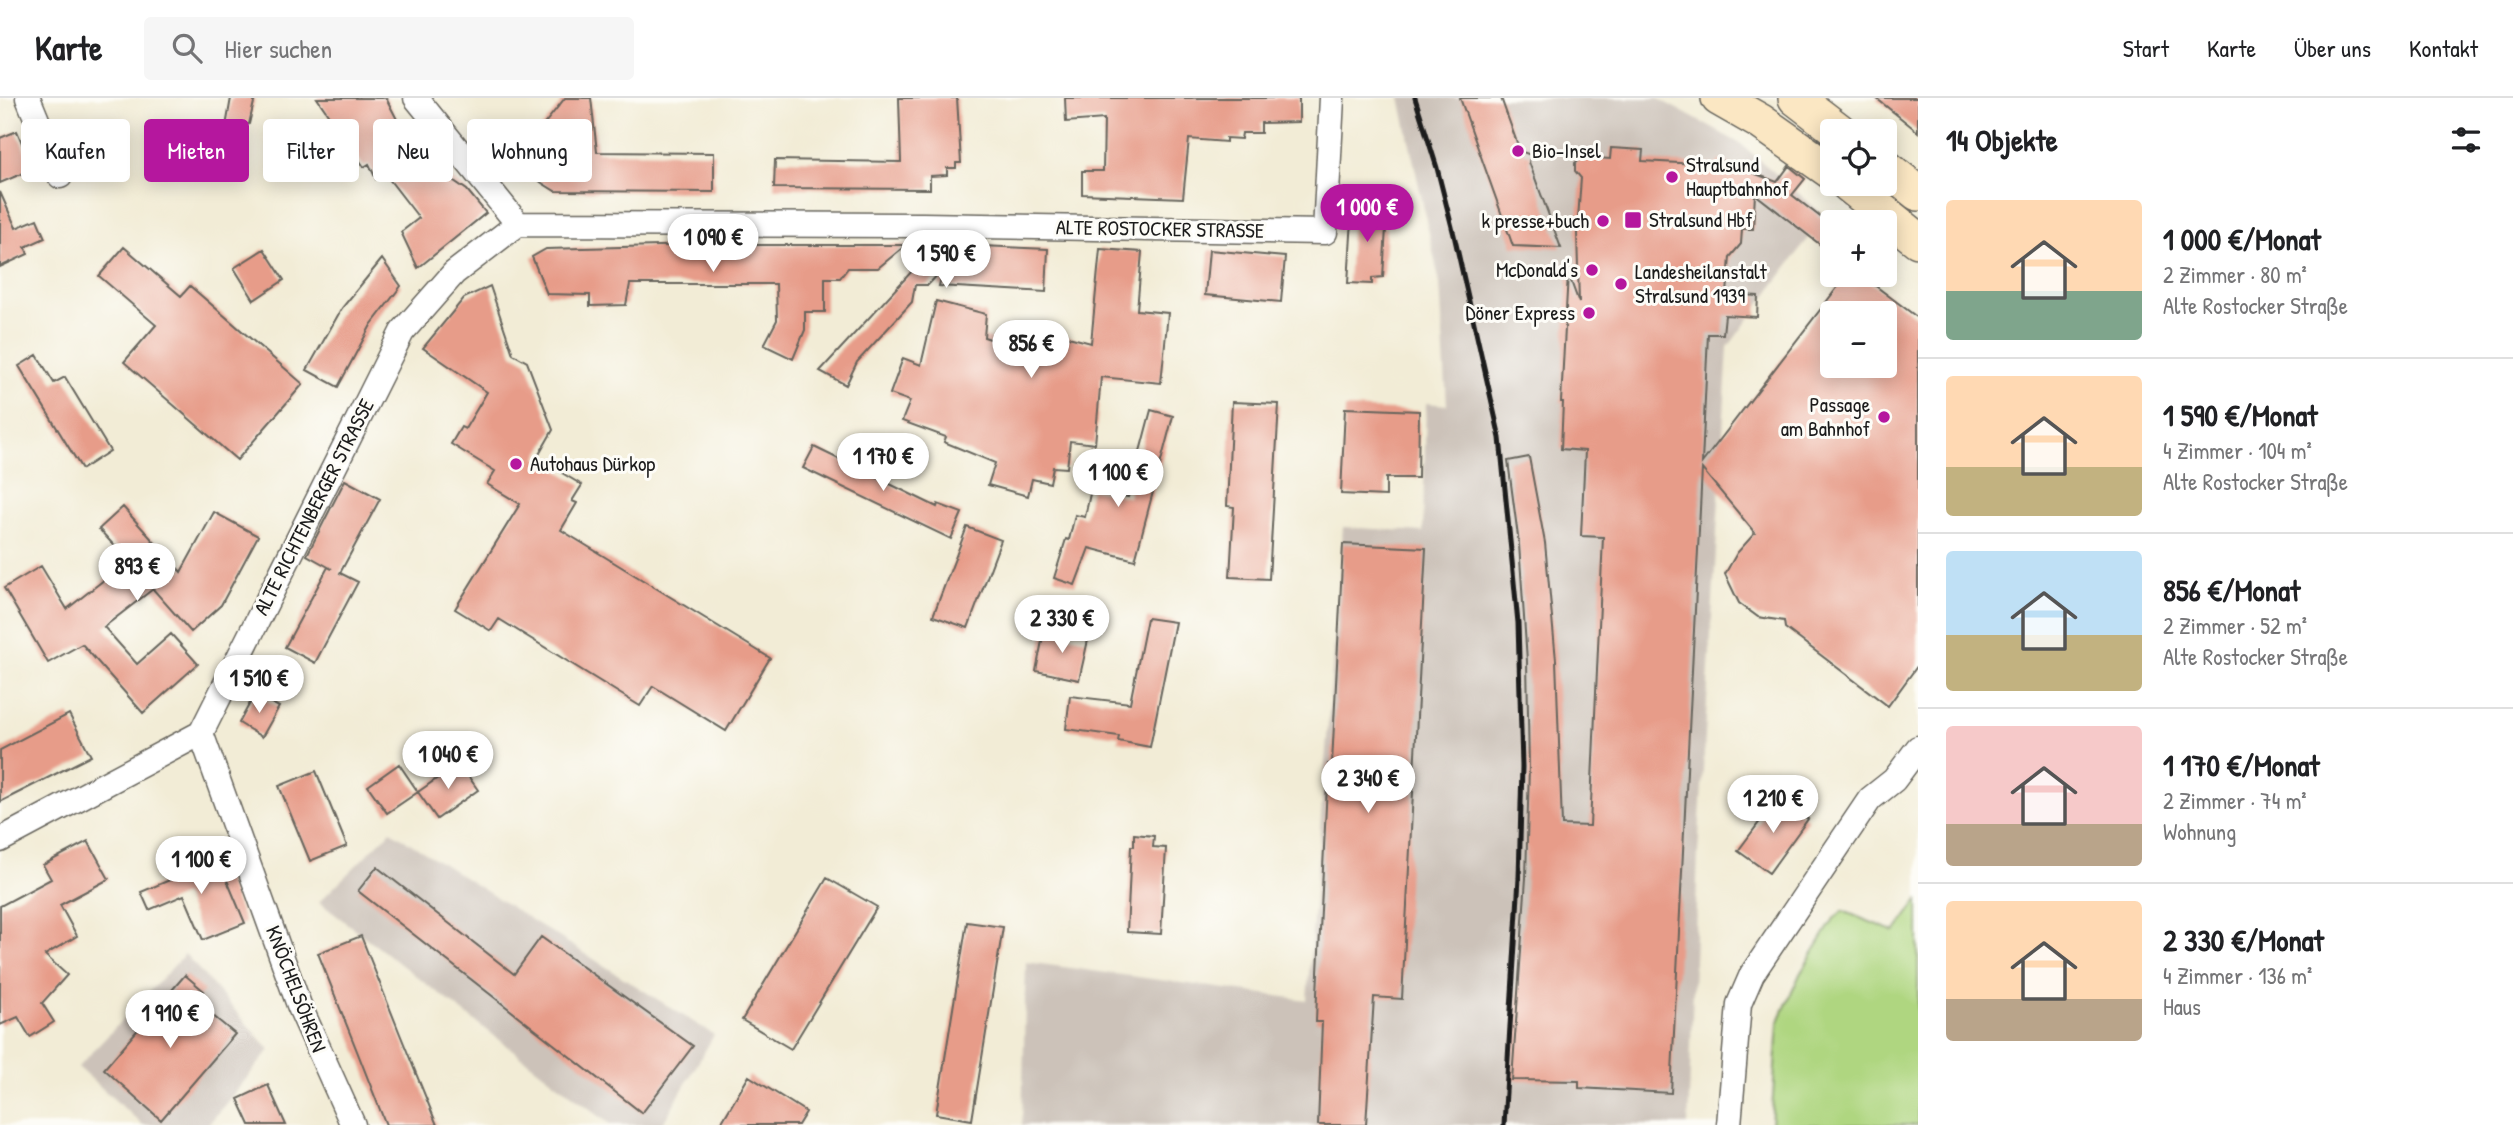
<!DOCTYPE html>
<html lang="de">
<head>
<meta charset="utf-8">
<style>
	:root { --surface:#fff; --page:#f6f6f6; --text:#202124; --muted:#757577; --line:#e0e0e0; --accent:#b5179e }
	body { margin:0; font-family:"Patrick Hand",sans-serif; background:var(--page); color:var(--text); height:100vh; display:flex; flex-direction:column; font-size:26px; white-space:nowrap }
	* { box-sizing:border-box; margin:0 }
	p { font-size:23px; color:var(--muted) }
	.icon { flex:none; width:38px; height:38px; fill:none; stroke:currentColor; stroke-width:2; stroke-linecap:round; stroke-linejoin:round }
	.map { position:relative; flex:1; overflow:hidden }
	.sheet { display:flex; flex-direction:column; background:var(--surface); width:595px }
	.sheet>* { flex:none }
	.top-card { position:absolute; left:21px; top:21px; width:665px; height:63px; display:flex; gap:14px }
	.tools { position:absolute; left:1820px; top:21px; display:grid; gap:14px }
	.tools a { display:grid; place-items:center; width:77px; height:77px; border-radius:7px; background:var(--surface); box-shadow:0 4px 18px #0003; font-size:35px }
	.price { position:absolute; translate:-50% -60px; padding:0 16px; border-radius:24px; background:#fff; color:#222; font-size:23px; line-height:46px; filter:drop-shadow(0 2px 4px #0008) }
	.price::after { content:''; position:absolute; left:50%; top:42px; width:21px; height:16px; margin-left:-10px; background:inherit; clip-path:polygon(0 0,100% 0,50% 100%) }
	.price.current { background:var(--accent); color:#fff }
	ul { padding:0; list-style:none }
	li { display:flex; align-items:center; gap:21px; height:175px; padding:0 28px }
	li+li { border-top:2px solid var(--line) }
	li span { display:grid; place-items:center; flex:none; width:196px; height:140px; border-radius:7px; color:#555 }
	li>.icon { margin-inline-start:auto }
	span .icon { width:84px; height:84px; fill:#fffc; stroke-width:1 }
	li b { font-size:30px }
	h2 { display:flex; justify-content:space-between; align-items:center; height:84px; padding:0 28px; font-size:30px }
	.chip { padding:0 24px; border-radius:7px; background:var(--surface); box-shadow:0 4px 18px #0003; font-size:24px; line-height:63px }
	.chip.current { background:var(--accent); color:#fff }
	header { display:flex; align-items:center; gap:42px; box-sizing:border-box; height:98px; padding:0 35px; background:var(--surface); border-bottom:2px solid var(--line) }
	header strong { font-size:33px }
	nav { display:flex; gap:38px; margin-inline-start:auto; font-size:24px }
	.search { width:490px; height:63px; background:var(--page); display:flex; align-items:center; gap:18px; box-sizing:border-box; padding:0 24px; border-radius:7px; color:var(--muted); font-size:26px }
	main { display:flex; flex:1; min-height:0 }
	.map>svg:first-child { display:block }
	.industrial { fill:#ccc2b9 }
	.green { fill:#afd680; stroke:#66794e; stroke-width:2 }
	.building { fill:#e79c89; fill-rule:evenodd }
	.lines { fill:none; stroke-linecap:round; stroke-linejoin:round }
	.minor-casing { stroke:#67655d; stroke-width:27 }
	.secondary-casing { stroke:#67655d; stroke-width:38 }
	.minor { stroke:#fff; stroke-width:24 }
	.secondary { stroke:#fbe7c3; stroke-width:35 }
	.rail { stroke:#1c1c1c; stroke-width:5 }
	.poi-dot { fill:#b5179e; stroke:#fdfcf7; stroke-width:2.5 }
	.labels { text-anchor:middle; stroke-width:6; stroke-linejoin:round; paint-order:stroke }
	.poi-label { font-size:21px; fill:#1c1c1c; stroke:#fdfcf7; text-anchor:start }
	.street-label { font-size:21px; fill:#1c1c1c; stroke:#fdfcf7 }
</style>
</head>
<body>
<header>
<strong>Karte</strong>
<div class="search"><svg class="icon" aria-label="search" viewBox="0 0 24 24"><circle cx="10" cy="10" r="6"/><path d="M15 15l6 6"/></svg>Hier suchen</div>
<nav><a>Start</a><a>Karte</a><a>Über uns</a><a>Kontakt</a></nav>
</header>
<main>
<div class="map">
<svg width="1918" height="1027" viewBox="0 0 1918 1027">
	<rect width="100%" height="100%" fill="#fdfcf7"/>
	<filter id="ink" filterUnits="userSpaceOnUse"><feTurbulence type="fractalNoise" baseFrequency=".0143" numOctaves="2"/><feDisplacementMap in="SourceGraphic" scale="14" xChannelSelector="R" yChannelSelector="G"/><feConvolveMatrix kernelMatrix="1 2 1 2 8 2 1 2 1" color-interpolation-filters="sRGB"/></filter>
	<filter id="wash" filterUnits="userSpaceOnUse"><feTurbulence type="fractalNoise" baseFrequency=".00686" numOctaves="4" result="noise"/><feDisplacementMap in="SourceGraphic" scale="28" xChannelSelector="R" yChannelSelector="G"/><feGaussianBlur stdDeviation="1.57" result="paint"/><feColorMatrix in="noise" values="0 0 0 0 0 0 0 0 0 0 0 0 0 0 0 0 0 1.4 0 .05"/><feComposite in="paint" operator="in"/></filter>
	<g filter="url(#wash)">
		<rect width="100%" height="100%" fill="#f2ecd6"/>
		<path class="industrial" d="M1400 0H1657L1741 46 1825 118 1728 249 1698 756 1688 1027H1022L1026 864 1307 902 1343 429 1423 434 1426 305 1447 307 1440 186Z
			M391 733 714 937 662 1027H611L319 804Z
			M185 856 270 952 208 1027H143L78 969Z"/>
		<path class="green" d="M1918 802V1027H1771L1778 925 1800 876 1835 819 1843 813 1895 834Z"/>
		<g id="blocks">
			<path class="building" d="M231 0H255L249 26 225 34Z
				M317 0H386L406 39 398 44 467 92 486 115 418 170 401 134 419 120 385 76 376 81 369 66 364 69Z
				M565 0H591L597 54 714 55V94L555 93 542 85 515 63Z
				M899 0H957L961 65H956V70H947V77L930 78V91L774 90 775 62 901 64Z
				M1065 0H1299V24L1261 25V35H1242L1241 41 1226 40V44L1189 41 1183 100 1082 96V73H1103L1104 21 1066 24Z
				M1460 0H1501L1520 53 1531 57 1529 64 1561 150 1513 148Z
				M1876 0H1918V34Z
				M17 33 33 71 0 85V40Z
				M1611 50 1643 52 1642 63 1717 67 1719 62 1777 84 1789 68 1805 81 1792 97 1832 128V134L1822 148 1755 96 1753 131H1742L1741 146 1730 159 1727 196 1758 198 1757 219 1725 217 1723 236H1708L1702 365 1847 177H1861L1918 220V567L1888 608 1785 530 1784 523 1758 519 1739 505 1725 476 1737 455 1755 435 1702 371 1671 995 1579 990V983L1512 982 1526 780 1529 669 1527 563 1519 446 1508 363 1529 359 1545 445 1556 562 1562 727 1590 728 1603 439 1581 438 1585 353 1561 351 1563 304H1561L1568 175 1579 205 1577 135 1581 80 1575 73V65L1582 59 1610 61ZM1832 215H1885V268H1832Z
				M0 94 16 130 37 121 45 140 25 149 28 156 0 169Z
				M1353 105 1381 106 1380 128 1386 130 1383 179 1372 180V186L1348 185Z
				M937 146 1048 151 1046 194 939 188 943 171 928 187H915L912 204 857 264 846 287 820 273Z
				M697 147H906L878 170H848L840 180H825V214H805V232L793 261 764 247 777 222 776 186H630L626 207 590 208V197L547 196 532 159 546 151Z
				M124 149 181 198 190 188 303 286 237 362 124 264 156 227 99 178Z
				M264 151 284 182 254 202 234 170Z
				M1100 151 1142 154 1137 212 1168 215 1161 285 1101 279 1095 346 1070 343 1067 370 1053 369 1050 385 1032 381 1028 398 988 387 995 365 944 344 946 339 902 323 910 303 890 296 903 260 921 267 936 203 986 216 984 239 1050 260 1057 236 1091 245Z
				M1209 152 1285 159 1281 204 1205 197Z
				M382 161 401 188 371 227 338 289 307 272 342 210Z
				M490 188 513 256 527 264 553 332 537 360 582 387 572 403 577 405 561 432 770 560 726 633 653 588 640 608 499 521 491 533 455 511 520 406 487 386 495 373 451 346 461 329 465 331 487 294 423 250 464 200Z
				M37 257 54 285 65 279 110 353 82 371 19 268Z
				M1232 304 1279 306 1269 481 1230 479 1234 409 1227 408Z
				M1345 310 1419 313 1418 380H1386V398L1341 396Z
				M1151 312 1173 318 1135 462 1089 450 1075 487 1054 480 1066 441 1069 442 1075 417 1085 419 1091 391 1128 399Z
				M814 349 937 409 938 406 962 415 951 441 803 370Z
				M345 382 380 401 340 475 358 484 315 565 285 549 328 469 332 471 307 457Z
				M123 409 181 474 214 414 258 438 221 507 191 534 153 491 104 529 137 566 171 536 198 566 143 615 82 546 48 565 4 490 41 468 67 511 128 463 99 431Z
				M967 429 1001 442 968 530 933 518Z
				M1343 446 1426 450 1402 901 1374 899 1366 1027H1318L1322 924H1316L1317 896 1328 666H1332Z
				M1147 520 1175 524 1150 649 1118 643 1119 638 1066 631 1070 598 1130 605Z
				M1044 533 1088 542 1079 582 1036 573Z
				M255 596 279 609 262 639 239 625Z
				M69 616 91 658 0 704V652Z
				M459 665 478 692 437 721 418 694Z
				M399 666 418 694 387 715 368 688Z
				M316 673 347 748 310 763 279 688Z
				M1778 699 1808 721 1769 775 1738 753Z
				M1134 736 1154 738 1153 749 1166 750 1161 836 1127 834 1131 748H1134Z
				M88 743 109 781 60 807 77 838 45 857 67 877 42 905 54 924 30 939 18 919 0 927V808L51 781 43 767Z
				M216 756 245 825 203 842 184 797 149 812 141 794 177 779 174 773Z
				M377 769 514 876 541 839 693 948 642 1015 358 793Z
				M827 780 877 809 791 951 742 922Z
				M967 824 1003 829 972 1022 936 1016Z
				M361 838 400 936 437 1027H386L357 953 318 855Z
				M185 877 204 893 195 903 235 936 161 1022 104 971Z
				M749 978 806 1014 798 1027H720Z
				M268 987 286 1027H250L238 1001Z"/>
		</g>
	</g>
	<g filter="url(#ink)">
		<use href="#blocks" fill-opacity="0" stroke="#67655d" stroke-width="2"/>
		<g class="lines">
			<g class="minor-casing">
				<path id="minor" d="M28 0 60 78
					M416 0 518 126
					M518 126 923 127 1325 134 1332 0
					M201 635 299 907 353 1027
					M0 742 201 635 402 234 454 175 518 126
					M1729 1027 1739 906 1752 876 1870 701 1894 682 1918 650"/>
			</g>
			<g class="secondary-casing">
				<path id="secondary" d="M1719 0 1761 24 1832 74
					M1796 0 1839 33
					M1885 69 1918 95
					M1848 86 1918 142"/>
			</g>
			<use href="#minor" class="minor"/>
			<use href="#secondary" class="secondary"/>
			<path class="rail" d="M1415 0 1437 70 1454 137 1500 340 1518 525 1522 669 1519 780 1504 1027"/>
		</g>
	</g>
	<g class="poi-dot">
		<circle cx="1518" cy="53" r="7"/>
		<circle cx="1672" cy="79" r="7"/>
		<rect x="1624" y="113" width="18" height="18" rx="3.5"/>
		<circle cx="1603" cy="123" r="7"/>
		<circle cx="1592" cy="172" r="7"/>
		<circle cx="1621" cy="186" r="7"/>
		<circle cx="1589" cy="215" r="7"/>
		<circle cx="1884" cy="319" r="7"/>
		<circle cx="516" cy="366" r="7"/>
	</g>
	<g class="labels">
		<g class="poi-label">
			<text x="1532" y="60">Bio-Insel</text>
			<text x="1686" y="74">Stralsund<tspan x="1686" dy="24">Hauptbahnhof</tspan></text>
			<text x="1649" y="129">Stralsund Hbf</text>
			<text x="1589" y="130" text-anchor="end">k presse+buch</text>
			<text x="1578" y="179" text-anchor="end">McDonald's</text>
			<text x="1635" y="181">Landesheilanstalt<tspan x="1635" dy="24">Stralsund 1939</tspan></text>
			<text x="1575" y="222" text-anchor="end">Döner Express</text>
			<text x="1870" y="314" text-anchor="end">Passage<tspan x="1870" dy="24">am Bahnhof</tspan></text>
			<text x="530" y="373">Autohaus Dürkop</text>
		</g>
		<g class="street-label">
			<text transform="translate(1160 131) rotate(1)" y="7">ALTE ROSTOCKER STRASSE</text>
			<text transform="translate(314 409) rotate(-63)" y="7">ALTE RICHTENBERGER STRASSE</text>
			<text transform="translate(296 891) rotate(69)" y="7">KNÖCHELSÖHREN</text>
		</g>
	</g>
</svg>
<div class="tools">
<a><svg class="icon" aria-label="locate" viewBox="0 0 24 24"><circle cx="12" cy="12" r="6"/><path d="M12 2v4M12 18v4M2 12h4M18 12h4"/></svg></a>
<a>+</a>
<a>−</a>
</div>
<b class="price current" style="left:1367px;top:146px">1 000 €</b>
<b class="price" style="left:713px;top:176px">1 090 €</b>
<b class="price" style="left:946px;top:192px">1 590 €</b>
<b class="price" style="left:1031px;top:282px">856 €</b>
<b class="price" style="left:883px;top:395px">1 170 €</b>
<b class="price" style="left:1118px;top:411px">1 100 €</b>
<b class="price" style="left:137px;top:505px">893 €</b>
<b class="price" style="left:1062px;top:557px">2 330 €</b>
<b class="price" style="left:259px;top:617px">1 510 €</b>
<b class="price" style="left:448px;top:693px">1 040 €</b>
<b class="price" style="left:1368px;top:717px">2 340 €</b>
<b class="price" style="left:1773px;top:737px">1 210 €</b>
<b class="price" style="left:201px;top:798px">1 100 €</b>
<b class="price" style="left:170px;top:952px">1 910 €</b>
<div class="top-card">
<a class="chip">Kaufen</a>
<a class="chip current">Mieten</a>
<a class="chip">Filter</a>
<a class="chip">Neu</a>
<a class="chip">Wohnung</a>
</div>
</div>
<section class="sheet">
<h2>14 Objekte<svg class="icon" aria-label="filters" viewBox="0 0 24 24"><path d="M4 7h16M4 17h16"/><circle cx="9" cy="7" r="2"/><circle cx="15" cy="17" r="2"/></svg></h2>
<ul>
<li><span style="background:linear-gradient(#ffd9b3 65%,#7fa58c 0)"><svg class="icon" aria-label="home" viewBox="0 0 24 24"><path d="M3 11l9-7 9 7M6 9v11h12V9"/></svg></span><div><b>1 000 €/Monat</b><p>2 Zimmer · 80 m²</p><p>Alte Rostocker Straße</p></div></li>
<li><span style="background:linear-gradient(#ffd9b3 65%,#c2b280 0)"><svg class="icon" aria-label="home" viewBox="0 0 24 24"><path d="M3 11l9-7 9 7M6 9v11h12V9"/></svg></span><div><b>1 590 €/Monat</b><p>4 Zimmer · 104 m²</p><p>Alte Rostocker Straße</p></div></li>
<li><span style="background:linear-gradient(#bfe0f5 60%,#c2b280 0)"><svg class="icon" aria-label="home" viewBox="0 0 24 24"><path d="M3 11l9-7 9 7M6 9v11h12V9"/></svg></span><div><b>856 €/Monat</b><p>2 Zimmer · 52 m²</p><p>Alte Rostocker Straße</p></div></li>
<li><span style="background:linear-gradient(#f6c9c9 70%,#b9a48a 0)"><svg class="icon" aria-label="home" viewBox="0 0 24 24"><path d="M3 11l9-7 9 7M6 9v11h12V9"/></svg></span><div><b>1 170 €/Monat</b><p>2 Zimmer · 74 m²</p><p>Wohnung</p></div></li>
<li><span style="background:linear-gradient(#ffd9b3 70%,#b9a48a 0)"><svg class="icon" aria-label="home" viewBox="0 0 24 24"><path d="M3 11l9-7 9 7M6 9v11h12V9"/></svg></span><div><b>2 330 €/Monat</b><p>4 Zimmer · 136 m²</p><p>Haus</p></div></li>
</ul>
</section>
</main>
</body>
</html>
